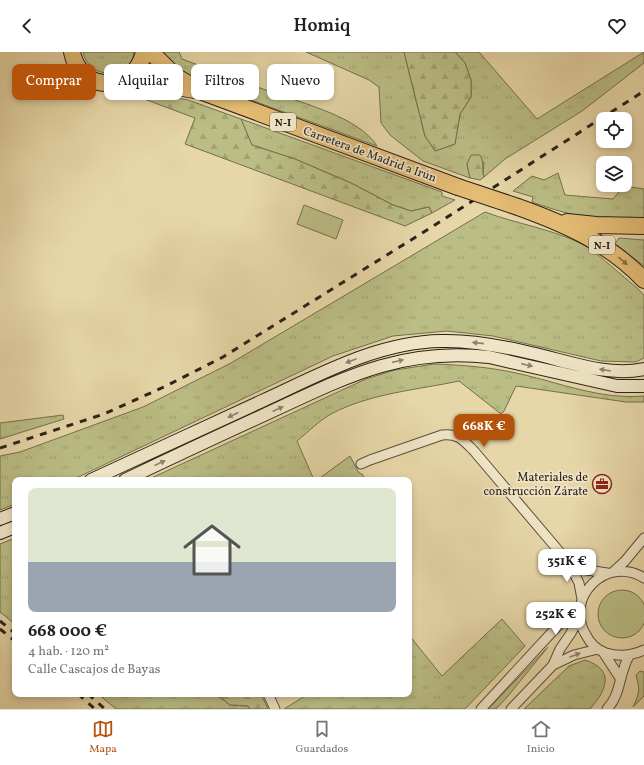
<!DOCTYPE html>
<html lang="es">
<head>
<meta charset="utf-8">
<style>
	:root { --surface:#fff; --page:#f6f6f6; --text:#202124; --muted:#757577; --line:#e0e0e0; --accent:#b45309 }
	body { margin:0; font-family:Vollkorn,serif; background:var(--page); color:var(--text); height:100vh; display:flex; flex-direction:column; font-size:15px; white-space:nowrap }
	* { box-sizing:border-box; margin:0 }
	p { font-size:13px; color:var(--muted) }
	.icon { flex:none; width:22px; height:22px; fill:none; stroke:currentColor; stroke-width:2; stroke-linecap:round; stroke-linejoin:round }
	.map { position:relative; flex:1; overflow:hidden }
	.panel { position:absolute; left:12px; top:425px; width:400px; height:220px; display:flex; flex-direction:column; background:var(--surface); border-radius:8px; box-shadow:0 2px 6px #0003 }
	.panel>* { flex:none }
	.guide { position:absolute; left:12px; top:12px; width:400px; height:36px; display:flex; gap:8px }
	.tools { position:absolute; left:596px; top:60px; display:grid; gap:8px }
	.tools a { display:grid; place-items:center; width:36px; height:36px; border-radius:8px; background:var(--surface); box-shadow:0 2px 6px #0003; font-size:20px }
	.price { position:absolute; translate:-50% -34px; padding:0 9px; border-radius:8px; background:#fff; color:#222; font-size:13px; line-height:26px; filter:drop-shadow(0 1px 2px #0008) }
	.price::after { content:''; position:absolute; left:50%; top:24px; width:12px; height:9px; margin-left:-6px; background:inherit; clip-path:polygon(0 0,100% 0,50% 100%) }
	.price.on { background:var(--accent); color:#fff }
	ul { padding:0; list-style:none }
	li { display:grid; align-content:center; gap:8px; height:212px; padding:0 16px }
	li+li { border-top:1px solid var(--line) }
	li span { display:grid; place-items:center; height:124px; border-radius:8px; color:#555 }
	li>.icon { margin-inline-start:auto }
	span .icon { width:72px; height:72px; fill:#fffc; stroke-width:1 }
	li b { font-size:17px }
	.chip { padding:0 14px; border-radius:8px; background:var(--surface); box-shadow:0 2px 6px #0003; font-size:14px; line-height:36px }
	.chip.on { background:var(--accent); color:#fff }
	header { display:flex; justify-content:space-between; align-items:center; height:52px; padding:0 16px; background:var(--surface); font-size:18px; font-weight:600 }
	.tab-bar { display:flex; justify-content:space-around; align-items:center; height:56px; border-top:1px solid var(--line); background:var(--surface); font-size:11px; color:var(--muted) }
	.tab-bar a { display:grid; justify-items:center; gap:2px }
	.tab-bar .on { color:var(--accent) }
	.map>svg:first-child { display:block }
	.grass { fill:url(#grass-tufts); stroke:#746f4f }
	.forest { fill:url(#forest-firs); stroke:#746f4f }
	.garden { fill:#babd84; stroke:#746f4f }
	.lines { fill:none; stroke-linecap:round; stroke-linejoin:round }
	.street-casing { stroke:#5c4e3e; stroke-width:11 }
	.secondary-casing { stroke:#2d211a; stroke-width:14 }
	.highway-casing { stroke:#2d211a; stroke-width:18 }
	.street { stroke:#efe5c6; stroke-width:9 }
	.secondary { stroke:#efe5c6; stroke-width:12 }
	.highway { stroke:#e4bc74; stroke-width:16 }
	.rail { stroke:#2d211a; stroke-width:3; stroke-dasharray:7 7; stroke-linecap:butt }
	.highway-bridge-casing { stroke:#2d211a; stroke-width:18; stroke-linecap:butt }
	.highway-bridge { stroke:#e4bc74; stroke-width:16 }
	.oneway { fill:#886e47 }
	.oneway2 { fill:#8e8370 }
	.labels { text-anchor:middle; stroke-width:3.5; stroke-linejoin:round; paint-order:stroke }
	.shield { fill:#efe5c6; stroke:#675c4e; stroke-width:1 }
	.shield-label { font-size:11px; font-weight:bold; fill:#2d211a }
	.street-label { font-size:12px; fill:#2d211a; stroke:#efe5c6 }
	.poi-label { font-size:12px; fill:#2d211a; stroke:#efe5c6; text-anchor:end }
</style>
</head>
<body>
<header><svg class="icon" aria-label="back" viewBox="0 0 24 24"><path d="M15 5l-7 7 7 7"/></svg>Homiq<svg class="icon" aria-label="heart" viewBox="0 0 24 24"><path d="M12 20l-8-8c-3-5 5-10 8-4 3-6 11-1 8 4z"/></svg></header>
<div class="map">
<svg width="644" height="657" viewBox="0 0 644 657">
	<defs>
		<pattern id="grass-tufts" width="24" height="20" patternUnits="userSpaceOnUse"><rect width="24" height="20" fill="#babd84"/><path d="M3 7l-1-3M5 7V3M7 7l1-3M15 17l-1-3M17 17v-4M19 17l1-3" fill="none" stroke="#a0a271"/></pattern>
		<pattern id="forest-firs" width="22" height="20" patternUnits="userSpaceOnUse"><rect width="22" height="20" fill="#babd84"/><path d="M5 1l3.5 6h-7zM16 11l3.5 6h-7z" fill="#a0a271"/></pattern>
	</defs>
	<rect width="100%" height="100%" fill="#e7d7a8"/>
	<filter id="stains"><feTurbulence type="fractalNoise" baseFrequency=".005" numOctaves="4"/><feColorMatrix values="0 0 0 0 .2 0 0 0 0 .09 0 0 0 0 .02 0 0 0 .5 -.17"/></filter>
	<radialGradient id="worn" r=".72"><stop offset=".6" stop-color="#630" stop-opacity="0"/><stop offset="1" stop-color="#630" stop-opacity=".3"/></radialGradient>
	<path class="grass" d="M83 0H134C131 29 88 28 83 0Z
		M161 0H179L182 7C212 18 241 29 271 40 302 51 359 65 377 94L188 25 171 13Z
		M306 0H404L425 84 435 99 455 92 460 62 471 45V28L465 11 455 0H479L537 67 644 0V11L582 59 505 107 484 125 483 122 484 110 467 112 470 126 423 109 390 83 381 71 379 35 369 28Z
		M241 67 442 140V144L455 148 432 161 429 155 411 159 393 153 351 131 295 107 251 93Z
		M558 121 565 143 613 147 624 134 644 137V166C604 171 570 164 532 150L533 145 513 139 532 124 544 128Z
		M485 160C517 172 553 177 584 193 599 202 622 224 637 236L644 243V306L636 310 601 309 493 284 447 279 393 284 333 304 72 428H15V452L0 458V404L20 400 143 355 231 311Z
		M619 186 644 188V214L615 192Z
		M434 312C462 313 489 315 516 321 558 330 600 348 644 344V350H626L516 334 504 359 501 362 459 329C417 338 371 341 331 362 319 369 308 380 297 389L314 428H147L366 327 395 318Z
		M63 363 64 367 0 387V371Z
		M350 404 359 421 362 422 366 428H317Z
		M15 486V572L0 560V492Z
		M502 567 525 594 465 657H284L308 642H409V583L442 624Z
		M548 595 508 644 496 657H488Z
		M585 608C616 618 606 639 590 657H524L569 614Z
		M98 642H216L230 653 248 654 250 657H116Z"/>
	<path class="forest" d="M404 0H455L465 11 471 28V45L460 62 455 92 435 99 425 84Z
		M131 42 163 43 188 48 241 67 252 93 295 107 351 131 393 153 411 159 429 155 432 161 405 174 185 92 195 66Z
		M471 103H480C485 112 481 118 484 125L480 128 470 126 467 112Z
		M216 642H261L268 657H250L248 654 230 653Z"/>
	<path class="garden" d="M304 153 343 168 336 187 297 172Z
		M598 562a24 24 0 1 1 48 0a24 24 0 1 1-48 0Z
		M640 619 644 620V644L633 655C640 640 640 638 636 623Z"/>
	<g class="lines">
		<g class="street-casing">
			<path id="street" d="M361 412 370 408 442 383C458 381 463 388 474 399L569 511 579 531 582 547
				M569 511 587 518 607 521
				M613 520 625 509 644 486
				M644 526C607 502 563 546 586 583 590 591 597 598 606 601 620 605 631 604 644 598
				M603 600 620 626
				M553 613 574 603 598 597
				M268 642 275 657
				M481 657 565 566 579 559
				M511 657 553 613 560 597 571 581 579 565
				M607 657C621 643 619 621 629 604"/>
		</g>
		<g class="secondary-casing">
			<path id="secondary" d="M91 428C148 402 205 375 262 349 319 323 377 290 441 289 472 288 502 294 531 301 567 309 607 325 644 317
				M125 428C171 406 218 384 264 363 342 327 400 295 489 305L617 334H644
				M0 467 15 461
				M0 481 15 475"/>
		</g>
		<g class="highway-casing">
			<path id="highway" d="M72 0C80 42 135 41 144 0
				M151 0 175 24 192 34
				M123 28 148 30 200 39 458 135
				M518 155C565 172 609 191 644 228
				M567 170 596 173 644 174"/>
		</g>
		<use href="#street" class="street"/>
		<use href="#secondary" class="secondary"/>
		<use href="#highway" class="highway"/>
		<path class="rail" d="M0 396 104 362 166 334 223 305 427 178 644 39
			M0 569 15 581
			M0 577 15 589
			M78 642 95 657
			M88 642 105 657"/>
		<g class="highway-bridge-casing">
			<path id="highway-bridge" d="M458 135 518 155"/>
		</g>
		<use href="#highway-bridge" class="highway-bridge"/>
	</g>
	<defs><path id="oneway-solid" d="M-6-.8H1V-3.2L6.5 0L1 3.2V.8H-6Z"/></defs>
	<use class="oneway" href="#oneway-solid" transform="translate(623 209) rotate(40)"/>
	<g class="oneway2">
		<use href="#oneway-solid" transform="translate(478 291) rotate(-174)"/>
		<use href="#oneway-solid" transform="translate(351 309) rotate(159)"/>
		<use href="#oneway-solid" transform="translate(398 309) rotate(-13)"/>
		<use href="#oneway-solid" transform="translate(527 313) rotate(13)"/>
		<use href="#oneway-solid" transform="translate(605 318) rotate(-171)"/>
		<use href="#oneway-solid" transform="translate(278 357) rotate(-25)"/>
		<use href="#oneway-solid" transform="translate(233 363) rotate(155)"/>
		<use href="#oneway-solid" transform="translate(160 411) rotate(-25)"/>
		<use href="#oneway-solid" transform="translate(575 603) rotate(-21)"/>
	</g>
	<defs>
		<g id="office-ring" transform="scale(1)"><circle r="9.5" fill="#efe5c6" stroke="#8f2418" stroke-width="1.5"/><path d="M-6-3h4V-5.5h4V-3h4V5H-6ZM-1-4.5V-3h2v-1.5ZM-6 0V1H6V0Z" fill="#8f2418"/></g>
	</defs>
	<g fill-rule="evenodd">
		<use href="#office-ring" x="602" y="432"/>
	</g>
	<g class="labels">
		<g class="shield">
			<rect x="270" y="61" width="26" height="18" rx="3"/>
			<rect x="589" y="184" width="26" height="18" rx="3"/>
		</g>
		<g class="shield-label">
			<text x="283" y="74">N-I</text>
			<text x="602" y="197">N-I</text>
		</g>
		<g class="street-label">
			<text transform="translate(370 102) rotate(20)" y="4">Carretera de Madrid a Irún</text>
		</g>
		<g class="poi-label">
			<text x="588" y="429">Materiales de<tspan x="588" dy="14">construcción Zárate</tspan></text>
		</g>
	</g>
	<rect width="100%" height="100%" filter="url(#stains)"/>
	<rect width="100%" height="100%" fill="url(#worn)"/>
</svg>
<div class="tools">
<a><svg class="icon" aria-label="locate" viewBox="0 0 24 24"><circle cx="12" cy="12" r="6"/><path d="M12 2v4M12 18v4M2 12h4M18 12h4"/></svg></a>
<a><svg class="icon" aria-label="layers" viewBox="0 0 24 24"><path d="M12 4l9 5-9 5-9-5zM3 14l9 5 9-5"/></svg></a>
</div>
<b class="price on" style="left:484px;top:396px">668K €</b>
<b class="price" style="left:567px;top:531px">351K €</b>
<b class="price" style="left:556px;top:584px">252K €</b>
<div class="guide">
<a class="chip on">Comprar</a>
<a class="chip">Alquilar</a>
<a class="chip">Filtros</a>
<a class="chip">Nuevo</a>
</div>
<section class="panel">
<ul>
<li><span style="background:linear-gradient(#dfe7d0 60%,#9aa5b1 0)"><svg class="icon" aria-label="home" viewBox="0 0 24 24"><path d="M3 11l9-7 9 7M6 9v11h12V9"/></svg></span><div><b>668 000 €</b><p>4 hab. · 120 m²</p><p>Calle Cascajos de Bayas</p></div></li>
</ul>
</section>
</div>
<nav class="tab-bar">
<a class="on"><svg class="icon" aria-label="map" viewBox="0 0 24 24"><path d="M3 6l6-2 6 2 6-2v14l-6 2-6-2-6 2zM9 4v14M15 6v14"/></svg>Mapa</a>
<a><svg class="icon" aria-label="saved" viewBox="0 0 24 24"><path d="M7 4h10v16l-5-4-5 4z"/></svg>Guardados</a>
<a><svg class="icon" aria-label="home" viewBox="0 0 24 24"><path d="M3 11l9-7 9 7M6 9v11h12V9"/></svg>Inicio</a>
</nav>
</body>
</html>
